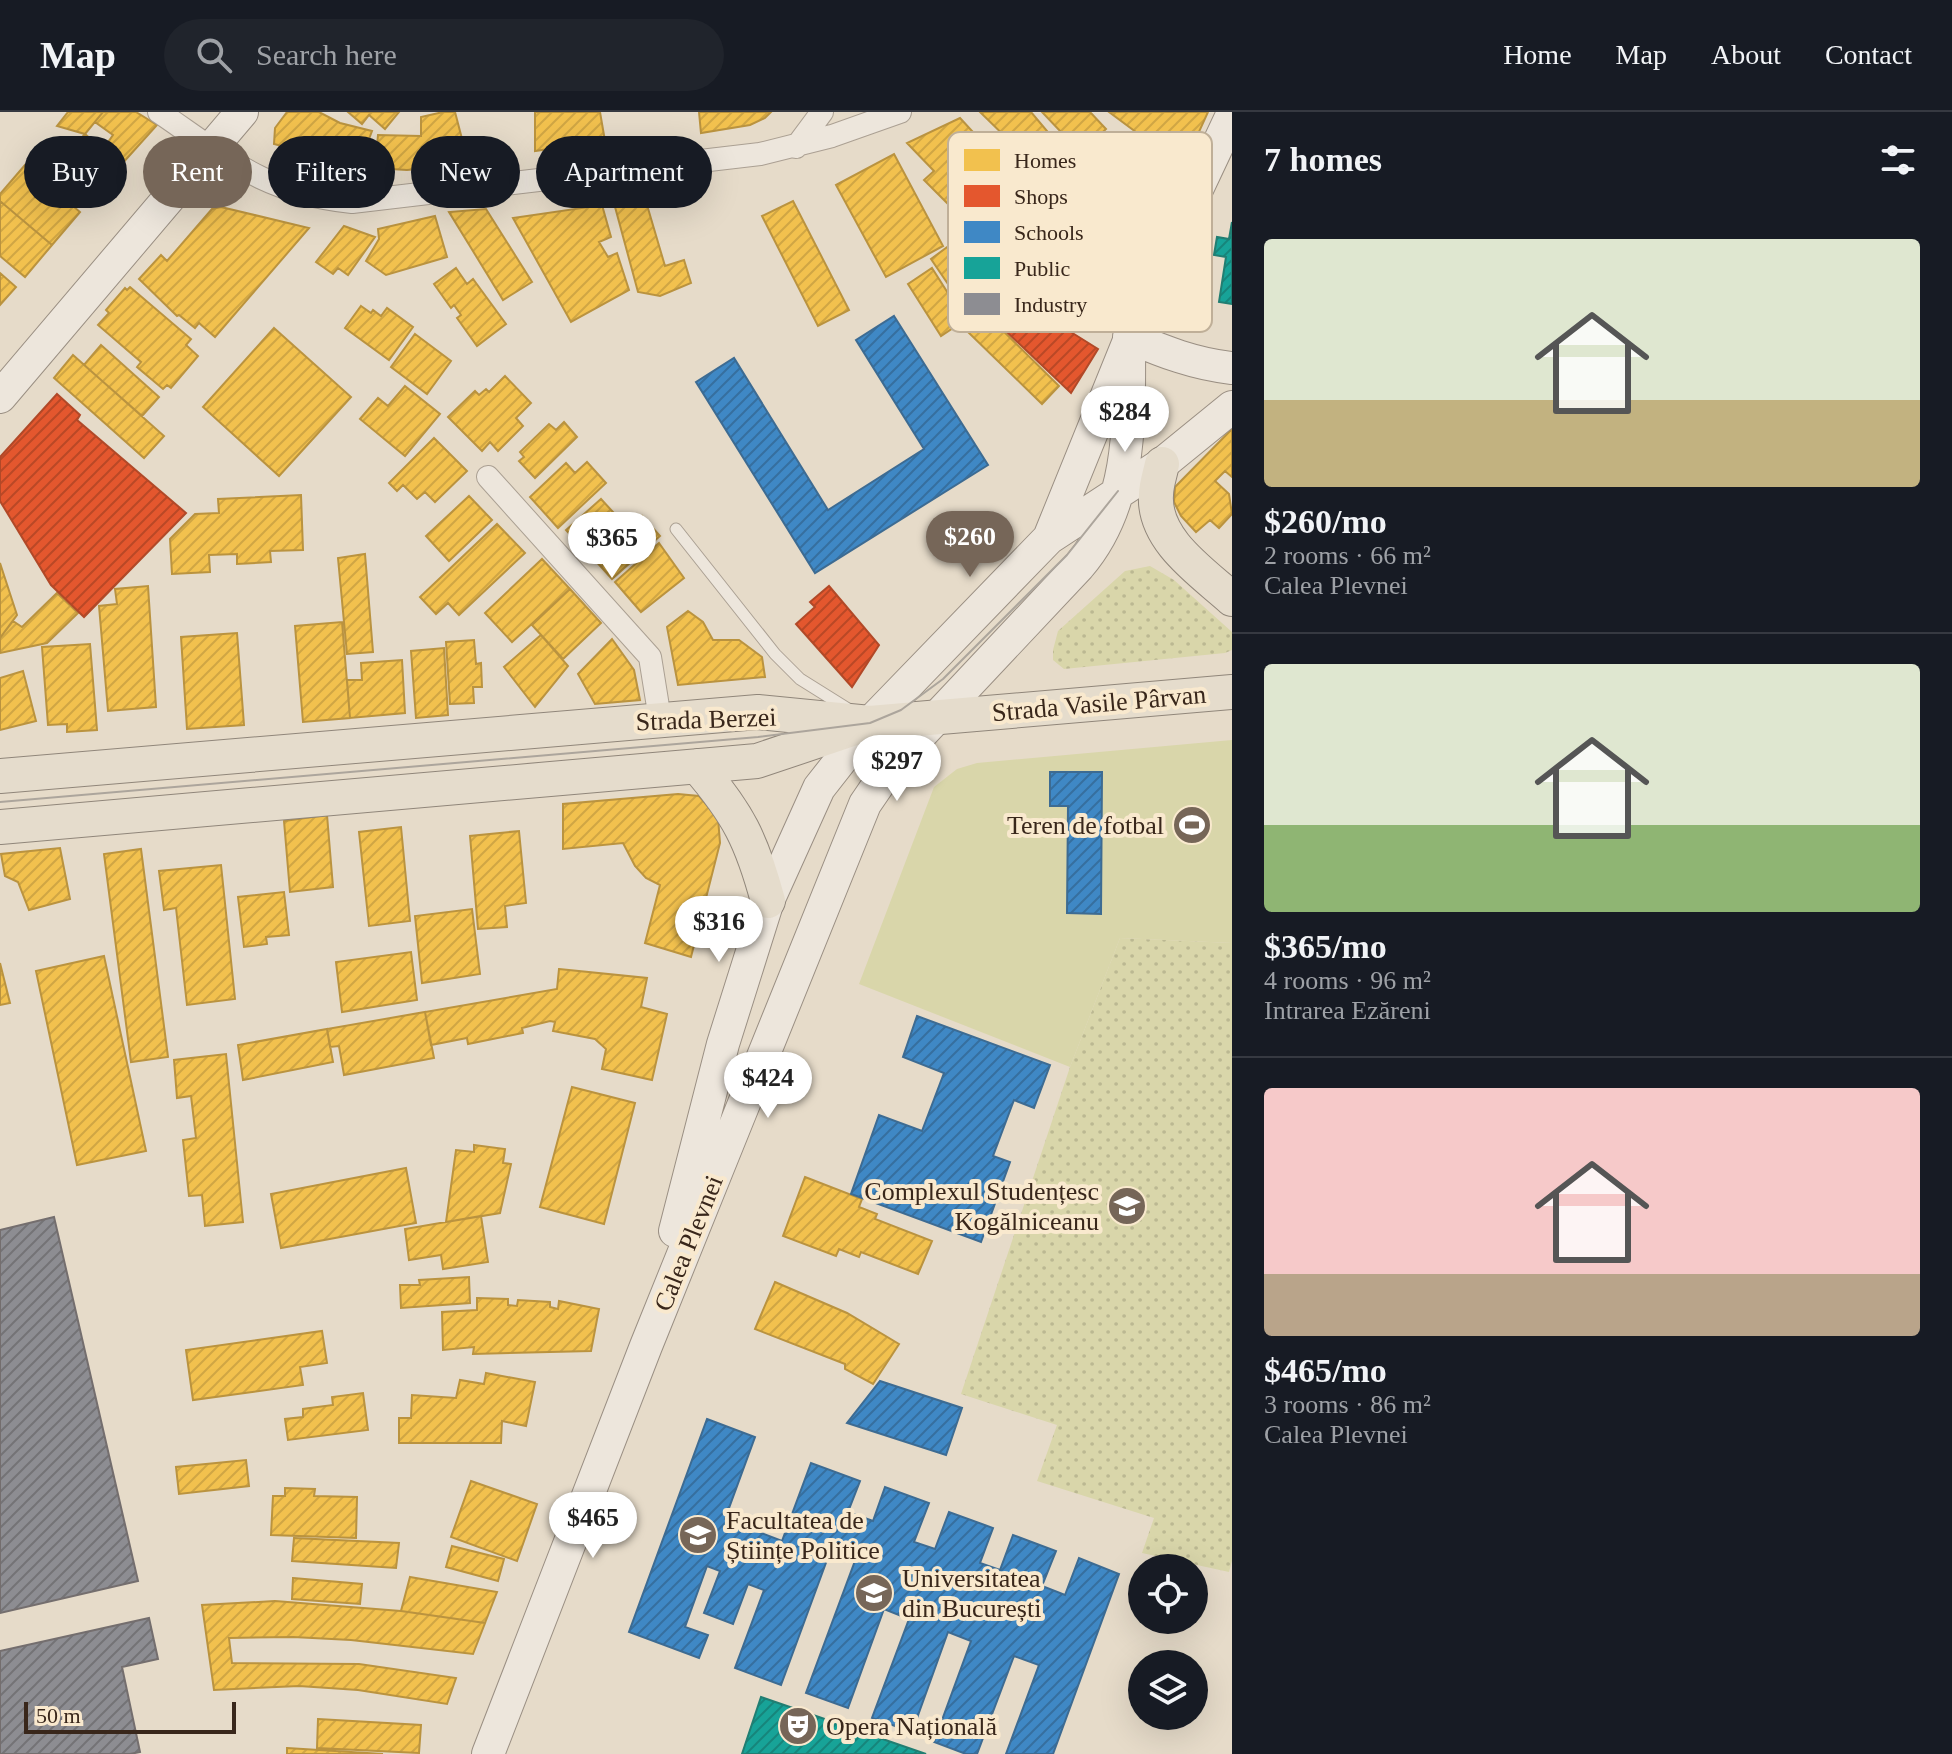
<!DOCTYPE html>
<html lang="en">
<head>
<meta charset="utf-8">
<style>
	:root { --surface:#171b24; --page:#20242c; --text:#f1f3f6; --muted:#9ea1a6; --line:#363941; --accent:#766658 }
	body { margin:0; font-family:"Times New Roman",serif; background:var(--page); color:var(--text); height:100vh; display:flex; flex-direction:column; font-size:30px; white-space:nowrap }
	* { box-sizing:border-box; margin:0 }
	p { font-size:26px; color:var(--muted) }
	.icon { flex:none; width:44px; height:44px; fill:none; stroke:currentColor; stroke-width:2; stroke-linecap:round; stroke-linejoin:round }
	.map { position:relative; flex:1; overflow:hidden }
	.details { display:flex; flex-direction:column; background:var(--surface); width:720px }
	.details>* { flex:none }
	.top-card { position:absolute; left:24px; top:24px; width:760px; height:72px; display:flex; gap:16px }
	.fabs { position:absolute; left:1128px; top:1442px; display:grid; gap:16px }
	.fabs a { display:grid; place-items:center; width:80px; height:80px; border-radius:50%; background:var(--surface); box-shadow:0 8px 32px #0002; font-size:40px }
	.scale { position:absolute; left:24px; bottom:20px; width:212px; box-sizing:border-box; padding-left:8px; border:4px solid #39271b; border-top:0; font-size:22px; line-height:28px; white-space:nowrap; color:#39271b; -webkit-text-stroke:6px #f9e9ce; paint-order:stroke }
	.price { position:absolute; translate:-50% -68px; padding:0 18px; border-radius:28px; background:#fff; color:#222; font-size:26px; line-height:52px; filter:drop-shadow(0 2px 4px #0008) }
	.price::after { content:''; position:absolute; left:50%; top:48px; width:24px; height:18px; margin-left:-12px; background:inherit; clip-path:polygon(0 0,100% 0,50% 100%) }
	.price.on { background:var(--accent); color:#fff }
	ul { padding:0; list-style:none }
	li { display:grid; align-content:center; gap:16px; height:424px; padding:0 32px }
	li+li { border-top:2px solid var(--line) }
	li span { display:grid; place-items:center; height:248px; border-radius:8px; color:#555 }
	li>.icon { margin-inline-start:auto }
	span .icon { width:144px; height:144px; fill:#fffc; stroke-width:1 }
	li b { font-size:34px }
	h2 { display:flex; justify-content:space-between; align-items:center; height:96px; padding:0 32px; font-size:34px }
	.chip { padding:0 28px; border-radius:36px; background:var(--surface); box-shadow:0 8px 32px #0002; font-size:28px; line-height:72px }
	.chip.on { background:var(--accent); color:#fff }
	header { display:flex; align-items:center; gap:48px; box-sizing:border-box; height:112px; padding:0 40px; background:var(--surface); border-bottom:2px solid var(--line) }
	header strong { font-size:38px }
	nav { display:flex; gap:44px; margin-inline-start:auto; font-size:28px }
	.search { width:560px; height:72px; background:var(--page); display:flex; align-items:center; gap:20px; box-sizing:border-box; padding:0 28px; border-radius:44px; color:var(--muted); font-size:30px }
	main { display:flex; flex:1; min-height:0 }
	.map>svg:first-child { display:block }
	.park { fill:url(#park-dots) }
	.pitch { fill:#d9d6aa }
	.homes { fill:url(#homes-hatch); stroke:#ba933f; stroke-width:2 }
	.shops { fill:url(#shops-hatch); stroke:#b14928; stroke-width:2 }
	.schools { fill:url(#schools-hatch); stroke:#3d6b92; stroke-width:2 }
	.public { fill:url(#public-hatch); stroke:#217e72; stroke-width:2 }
	.industry { fill:url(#industry-hatch); stroke:#746e6e; stroke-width:2 }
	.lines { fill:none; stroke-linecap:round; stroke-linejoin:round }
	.lane-casing { stroke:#aba093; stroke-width:13 }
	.street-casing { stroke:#aba093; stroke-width:24 }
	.secondary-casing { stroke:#9a8f83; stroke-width:34 }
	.primary-casing { stroke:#90867a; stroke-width:36 }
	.lane { stroke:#ede6dc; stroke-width:11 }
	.street { stroke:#ede6dc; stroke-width:22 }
	.secondary { stroke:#ede6dc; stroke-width:32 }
	.primary { stroke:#e5dccc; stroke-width:34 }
	.tram { stroke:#aca59c; stroke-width:2 }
	.labels { text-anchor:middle; stroke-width:8; stroke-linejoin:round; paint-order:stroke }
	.street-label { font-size:26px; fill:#39271b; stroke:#f9e9ce }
	.poi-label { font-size:26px; fill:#39271b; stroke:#f9e9ce; text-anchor:start }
	.key { fill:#f9e9ce; stroke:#bfaf98; stroke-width:2 }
	.key-label { font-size:22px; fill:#39271b }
</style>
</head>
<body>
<header>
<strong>Map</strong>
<div class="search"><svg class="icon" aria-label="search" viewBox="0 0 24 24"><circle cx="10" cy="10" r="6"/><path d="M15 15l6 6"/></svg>Search here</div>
<nav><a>Home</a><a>Map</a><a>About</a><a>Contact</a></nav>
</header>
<main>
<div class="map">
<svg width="1232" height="1642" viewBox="0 0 1232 1642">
	<defs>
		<pattern id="park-dots" width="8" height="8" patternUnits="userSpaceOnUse" patternTransform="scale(2)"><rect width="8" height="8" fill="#d9d6aa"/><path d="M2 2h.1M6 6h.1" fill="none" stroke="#bbb892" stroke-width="1.8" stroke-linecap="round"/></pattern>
		<pattern id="homes-hatch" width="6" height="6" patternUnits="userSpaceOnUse" patternTransform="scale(2)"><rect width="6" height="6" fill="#f2c14e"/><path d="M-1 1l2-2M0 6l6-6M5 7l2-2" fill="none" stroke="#d0a644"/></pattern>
		<pattern id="shops-hatch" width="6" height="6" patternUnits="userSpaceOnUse" patternTransform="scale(2)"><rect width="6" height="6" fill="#e4572e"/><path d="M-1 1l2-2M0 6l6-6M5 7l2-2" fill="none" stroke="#ba4826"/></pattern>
		<pattern id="schools-hatch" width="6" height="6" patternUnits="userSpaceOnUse" patternTransform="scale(2)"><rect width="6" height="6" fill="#3f88c5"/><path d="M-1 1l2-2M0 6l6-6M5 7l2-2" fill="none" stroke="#366f9f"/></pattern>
		<pattern id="public-hatch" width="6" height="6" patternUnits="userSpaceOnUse" patternTransform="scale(2)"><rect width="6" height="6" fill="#17a398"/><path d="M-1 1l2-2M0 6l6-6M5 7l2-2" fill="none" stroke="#16857b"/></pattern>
		<pattern id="industry-hatch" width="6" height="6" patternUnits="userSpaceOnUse" patternTransform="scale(2)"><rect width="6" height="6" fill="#8d8d92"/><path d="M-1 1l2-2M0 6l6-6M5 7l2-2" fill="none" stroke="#747376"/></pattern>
	</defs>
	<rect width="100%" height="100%" fill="#e6dbc9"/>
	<path class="park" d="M1150 454 1174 468 1232 520V538L1225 541 1064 557 1053 548V538L1058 519 1125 459Z
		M1120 826 1232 831V1449L1229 1460 1142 1441 1154 1406 1037 1369 1057 1313 961 1282 1070 955Z"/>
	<path class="pitch" d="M1232 628V831L1120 826 1070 955 859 872 934 675 957 657 977 651Z"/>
	<path class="homes" d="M68 0H103L85 22 57 14Z
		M103 0H136L157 13 121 53 104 36 113 23 95 10Z
		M287 0H319L340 11 372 19 360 51 320 44 274 32 275 16Z
		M348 0H399L385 17 369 3 362 12Z
		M443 0H455L467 46 438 55 407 58 375 56 378 23 421 24V5Z
		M535 0H600L605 29 535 39Z
		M699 0H771L765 6 750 13 701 21Z
		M980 0H1031L1047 19 1025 44Z
		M1042 0H1090L1106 17 1081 41Z
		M1109 0H1208L1183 55Z
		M960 6 1019 70 1004 84 989 69 983 79 990 86 965 109 924 68 934 59 907 31Z
		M85 22 121 53 92 86 56 55Z
		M894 42 943 134 886 165 836 73Z
		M25 53 80 100 52 133 0 89V82Z
		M642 76 665 154 684 148 691 171 660 184 638 180 611 80Z
		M0 89 52 133 25 165 0 144Z
		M793 89 849 198 818 214 762 104Z
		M602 93 611 125 599 130 608 145 617 141 629 178 571 210 513 106Z
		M221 95 309 116 215 225 199 211 195 216 179 203 177 204 139 167 161 143 167 149 212 97Z
		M486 97 532 170 503 188 449 100Z
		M435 104 447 145 386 163 366 149 379 127 378 117Z
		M1001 104 1019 119 1025 112 1046 127 1005 187 970 164 954 181 931 147 954 130 957 136Z
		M344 114 375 125 348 163 338 156 333 162 316 150Z
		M456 156 467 172 473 167 506 212 477 234 457 206 461 203 454 193 451 196 434 172Z
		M932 156 965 208 941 224 908 172Z
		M0 161 16 175 0 193Z
		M130 175 191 227 186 233 198 244 171 276 167 273 163 277 137 255 141 250 98 213 109 201 106 198 125 176 127 178Z
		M361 194 371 201 373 198 381 204 387 196 413 215 389 248 345 216Z
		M987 203 1059 274 1042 292 969 221Z
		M274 216 351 285 279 364 203 295Z
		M415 222 451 249 427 282 391 255Z
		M101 233 159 285 142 304 84 253Z
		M73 243 164 324 144 346 54 266Z
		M505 264 531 291 516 306 523 314 498 339 490 330 482 339 448 305 475 279 479 283 486 277 489 280Z
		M405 274 440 302 405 344 360 307 378 286 388 294Z
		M564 310 577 325 535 366 519 349 524 345 520 340 549 312 556 318Z
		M1232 317V365L1225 359 1215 369 1229 382 1232 402 1219 416 1210 408 1196 420 1181 404 1174 390 1175 375Z
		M434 326 467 359 435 390 425 380 417 387 403 373 397 379 389 371Z
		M587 350 606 371 558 416 530 385 566 351 575 361Z
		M301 383 303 438 270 439 271 450 237 452V442L209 443 210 460 172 462 170 427 195 402 219 401 218 387Z
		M469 384 492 408 449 449 426 424Z
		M601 387 624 412 590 444 566 418Z
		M642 404 660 424 612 467 594 447Z
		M497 412 525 441 459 503 448 491 436 502 420 485Z
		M659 431 684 466 641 500 615 470Z
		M365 442 373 540 347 542 338 446Z
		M542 447 570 477 512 530 485 501Z
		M0 451 17 503 0 526Z
		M148 474 156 595 108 599 99 494 117 492 115 477Z
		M570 477 601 511 563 547 532 513Z
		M57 481 78 501 47 531 0 541V526L13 509 22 515Z
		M688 499 703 510 713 528H739L762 545 765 565 678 573 667 515Z
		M342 510 350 606 303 610 295 514Z
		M237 521 244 613 187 617 181 525Z
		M541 523 568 554 535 595 504 555Z
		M612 527 634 558 640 588 595 592 578 562Z
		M474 528 476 552 481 551 482 575H473L474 591 450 592 446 530Z
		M90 532 97 618 67 620V612L48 613 42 535Z
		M444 536 448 603 416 606 411 539Z
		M402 548 405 601 350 606 347 568H362L361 551Z
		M23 559 36 609 0 618V566Z
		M678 682 699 684 718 706 720 731 691 845 645 831 660 773 646 766 635 754 623 731 563 737V692Z
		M327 703 333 775 290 780 284 709Z
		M401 715 410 809 369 814 359 720Z
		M519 719 526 791 505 794 507 815 478 817 470 724Z
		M60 736 70 787 29 798 18 770 5 764 1 742Z
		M141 737 168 945 131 950 104 742Z
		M221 753 235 887 187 893 176 796 164 798 159 759Z
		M284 780 289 823 266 825 267 832 244 835 238 785Z
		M472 797 480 862 422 871 415 804Z
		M411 840 417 888 342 900 336 850Z
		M104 844 146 1039 77 1053 36 859Z
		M0 851 10 891 0 893Z
		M559 857 647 866 641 895 667 902 652 968 602 957 606 937 595 927 553 919 555 910 550 909 522 916 523 921 468 932 467 926 431 933 425 900 557 877Z
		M425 900 434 946 344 963 339 934 330 935 327 917Z
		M327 917 333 950 243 968 238 933Z
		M226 942 243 1110 205 1114 202 1083 189 1084 183 1028 196 1026 191 984 177 986 174 948Z
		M572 975 635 991 604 1112 540 1095Z
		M474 1033 505 1037 503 1051 511 1052 500 1101 446 1110 456 1038 474 1040Z
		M406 1056 416 1111 281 1136 271 1082Z
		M805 1065 862 1087 859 1095 877 1102 875 1107 932 1129 918 1162 861 1140 859 1145 839 1137 836 1144 783 1124Z
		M481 1104 488 1150 443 1157 441 1143 409 1148 405 1117Z
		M469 1165 470 1191 401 1196 400 1173H420L419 1168Z
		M775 1170 847 1201 899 1232 873 1272 845 1257V1252L755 1217Z
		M477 1186 508 1187V1193L517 1194 518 1188 550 1190V1195L558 1197 559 1189 599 1197 591 1239 473 1242 474 1235 443 1238 442 1200 477 1198Z
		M322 1219 327 1251 300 1255 303 1273 193 1288 186 1238Z
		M486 1261 535 1270 526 1314 502 1309 501 1331H399V1306H411L412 1283 456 1286 460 1268 484 1272Z
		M363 1281 368 1318 288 1328 285 1307 303 1305V1297L333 1293 332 1285Z
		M246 1348 249 1374 179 1382 176 1355Z
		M471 1369 537 1392 517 1449 451 1425Z
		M285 1376 315 1377 314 1384 357 1385 356 1426 271 1423 273 1384H285Z
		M294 1426 399 1431 396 1456 292 1449Z
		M452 1434 504 1447 498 1469 446 1455Z
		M410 1465 497 1480 485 1511 401 1499Z
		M293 1466 362 1472 360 1492 292 1487Z
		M275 1489 401 1499 485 1511 473 1542 351 1528 293 1525 229 1526 232 1551 359 1552 456 1566 447 1592 358 1578 299 1574 214 1578 202 1493Z
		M318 1607 421 1613 419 1641 317 1636Z
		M287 1636 383 1642H287Z"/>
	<path class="shops" d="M1026 192 1098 237 1071 281 1008 221Z
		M57 282 80 303 77 308 186 401 84 505 51 473 0 389V345Z
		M829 474 879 533 852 575 796 512 815 495 810 490Z"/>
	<path class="schools" d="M894 204 988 353 815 461 696 270 734 246 828 398 924 337 856 228Z
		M1050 660H1102L1101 802 1067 801 1068 694H1050Z
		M917 904 1050 953 1034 996 1014 988 993 1044 1010 1050 981 1130 851 1082 879 1003 922 1019 944 961 903 945Z
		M880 1269 962 1296 946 1343 847 1311Z
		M707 1307 755 1325 725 1407 782 1429 811 1351 860 1369 848 1400 873 1409 885 1375 929 1391 914 1430 935 1437 949 1400 993 1416 980 1451 1000 1458 1013 1423 1056 1439 1042 1474 1065 1483 1079 1446 1119 1462 1053 1642H1006L1039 1553 1014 1544 977 1642H966L934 1630 971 1529 948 1520 912 1620 872 1606 909 1507 884 1497 848 1596 806 1581 859 1438 834 1429 781 1573 735 1556 764 1478 748 1472 733 1512 704 1501 720 1459 707 1454 685 1515 708 1523 699 1546 629 1520Z"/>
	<path class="public" d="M1232 110V192L1219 190 1226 145 1214 143 1217 125 1229 127Z
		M761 1585 926 1642H742Z"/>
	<path class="industry" d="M54 1105 138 1469 0 1501V1118Z
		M149 1506 158 1547 122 1555 140 1640 130 1642H0V1539Z"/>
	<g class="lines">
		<g class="lane-casing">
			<path id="lane" d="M676 417 775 542 800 567 848 597"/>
		</g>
		<g class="street-casing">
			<path id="street" d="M159 0C228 47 264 81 352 90L760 42 832 24 900 0
				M796 35 822 0
				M488 365 650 545 660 607"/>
		</g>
		<g class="secondary-casing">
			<path id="secondary" d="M1129 225C1164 240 1195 252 1232 256
				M0 285 242 0
				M1049 426 1150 177 1232 3
				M675 1119 723 932 768 789 819 676 870 611 1049 426 1162 352 1232 295
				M488 1642 646 1234 865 692 891 654 1079 454C1134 390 1129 305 1129 225"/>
		</g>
		<g class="primary-casing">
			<path id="primary" d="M1162 352C1160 362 1156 373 1156 383 1153 428 1202 460 1232 487
				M697 654C738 701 752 729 768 789
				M0 664 758 600 870 611 1232 580
				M0 715 757 649 858 615"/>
		</g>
		<use href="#lane" class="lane"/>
		<use href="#street" class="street"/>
		<use href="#secondary" class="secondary"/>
		<use href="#primary" class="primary"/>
		<path class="tram" d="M0 690 758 625 870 611 901 598 943 567 1067 443 1118 379"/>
	</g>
	<defs>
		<g id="stadium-disc" transform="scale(2)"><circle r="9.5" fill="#766658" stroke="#f9e9ce"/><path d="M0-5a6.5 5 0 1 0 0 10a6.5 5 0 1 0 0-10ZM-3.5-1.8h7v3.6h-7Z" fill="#fff"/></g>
		<g id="university-disc" transform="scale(2)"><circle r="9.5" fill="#766658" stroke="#f9e9ce"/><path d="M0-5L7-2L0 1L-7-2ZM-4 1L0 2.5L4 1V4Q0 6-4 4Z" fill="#fff"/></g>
		<g id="theatre-disc" transform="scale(2)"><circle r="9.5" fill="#766658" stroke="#f9e9ce"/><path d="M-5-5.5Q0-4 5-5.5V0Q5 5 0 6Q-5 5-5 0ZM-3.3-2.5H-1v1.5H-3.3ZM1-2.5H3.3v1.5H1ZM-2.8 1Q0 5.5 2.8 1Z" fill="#fff"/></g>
	</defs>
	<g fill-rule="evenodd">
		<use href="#stadium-disc" x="1192" y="713"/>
		<use href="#university-disc" x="1127" y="1094"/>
		<use href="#university-disc" x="698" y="1423"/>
		<use href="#university-disc" x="874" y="1481"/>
		<use href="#theatre-disc" x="798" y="1614"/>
	</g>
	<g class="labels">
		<g class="street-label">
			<text transform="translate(1099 591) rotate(-5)" y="9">Strada Vasile Pârvan</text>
			<text transform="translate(706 607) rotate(-2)" y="9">Strada Berzei</text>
			<text transform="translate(688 1131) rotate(-68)" y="9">Calea Plevnei</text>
		</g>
		<g class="poi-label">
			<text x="1164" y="722" text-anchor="end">Teren de fotbal</text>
			<text x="1099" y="1088" text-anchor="end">Complexul Studențesc<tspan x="1099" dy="30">Kogălniceanu</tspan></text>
			<text x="726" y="1417">Facultatea de<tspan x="726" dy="30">Științe Politice</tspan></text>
			<text x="902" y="1475">Universitatea<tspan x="902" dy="30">din București</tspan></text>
			<text x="826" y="1623">Opera Națională</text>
		</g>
	</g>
	<rect x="948" y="20" width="264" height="200" rx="12" class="key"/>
	<rect x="964" y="37" width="36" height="22" fill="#f2c14e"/>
	<rect x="964" y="73" width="36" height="22" fill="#e4572e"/>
	<rect x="964" y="109" width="36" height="22" fill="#3f88c5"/>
	<rect x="964" y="145" width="36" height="22" fill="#17a398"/>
	<rect x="964" y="181" width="36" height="22" fill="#8d8d92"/>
	<g class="key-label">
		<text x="1014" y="56">Homes</text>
		<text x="1014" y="92">Shops</text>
		<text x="1014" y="128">Schools</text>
		<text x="1014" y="164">Public</text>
		<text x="1014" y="200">Industry</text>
	</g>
</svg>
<div class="fabs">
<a><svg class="icon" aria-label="locate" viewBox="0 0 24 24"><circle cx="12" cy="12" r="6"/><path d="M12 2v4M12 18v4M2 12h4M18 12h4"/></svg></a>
<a><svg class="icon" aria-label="layers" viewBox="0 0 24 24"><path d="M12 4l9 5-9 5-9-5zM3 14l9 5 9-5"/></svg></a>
</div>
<div class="scale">50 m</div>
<b class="price" style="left:1125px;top:342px">$284</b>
<b class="price on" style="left:970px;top:467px">$260</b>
<b class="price" style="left:612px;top:468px">$365</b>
<b class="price" style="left:897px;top:691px">$297</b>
<b class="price" style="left:719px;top:852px">$316</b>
<b class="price" style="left:768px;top:1008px">$424</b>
<b class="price" style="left:593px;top:1448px">$465</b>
<div class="top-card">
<a class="chip">Buy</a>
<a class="chip on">Rent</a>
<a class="chip">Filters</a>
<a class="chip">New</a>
<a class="chip">Apartment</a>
</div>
</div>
<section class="details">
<h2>7 homes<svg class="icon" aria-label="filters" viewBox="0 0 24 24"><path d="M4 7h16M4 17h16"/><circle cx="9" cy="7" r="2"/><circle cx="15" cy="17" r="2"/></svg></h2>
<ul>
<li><span style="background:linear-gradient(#dfe7d0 65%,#c2b280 0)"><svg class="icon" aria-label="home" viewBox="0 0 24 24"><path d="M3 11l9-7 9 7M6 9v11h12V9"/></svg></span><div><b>$260/mo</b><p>2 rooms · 66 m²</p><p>Calea Plevnei</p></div></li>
<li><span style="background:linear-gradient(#dfe7d0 65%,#8fb573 0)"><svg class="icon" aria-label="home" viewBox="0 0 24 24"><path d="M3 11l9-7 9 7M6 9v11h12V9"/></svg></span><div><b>$365/mo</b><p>4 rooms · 96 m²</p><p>Intrarea Ezăreni</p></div></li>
<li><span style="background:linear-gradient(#f6c9c9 75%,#b9a48a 0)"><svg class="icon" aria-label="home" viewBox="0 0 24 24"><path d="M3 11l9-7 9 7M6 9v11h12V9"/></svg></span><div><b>$465/mo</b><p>3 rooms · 86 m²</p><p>Calea Plevnei</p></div></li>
</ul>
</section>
</main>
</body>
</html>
